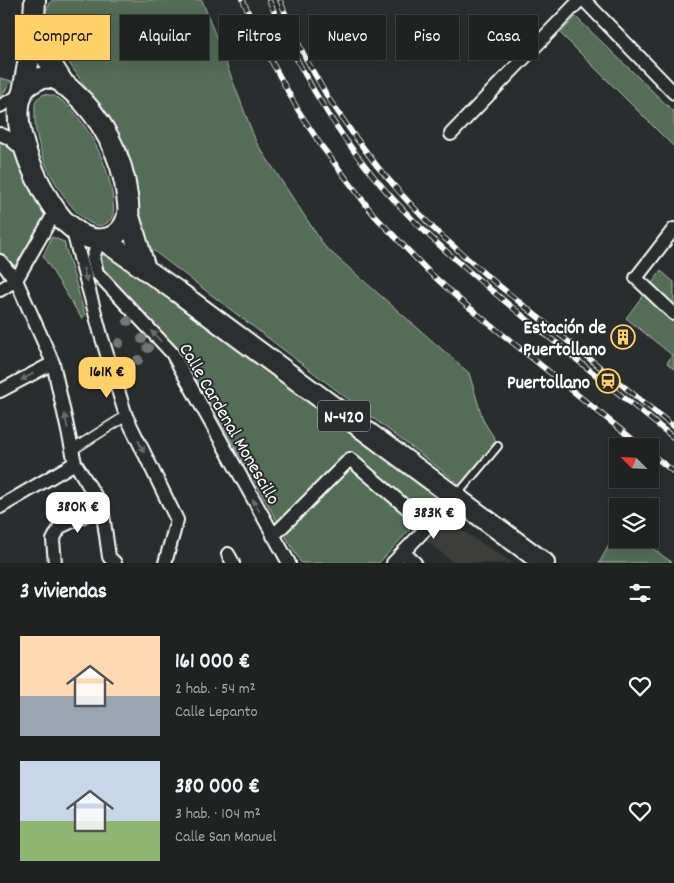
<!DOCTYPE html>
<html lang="es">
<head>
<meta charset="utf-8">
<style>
	:root { --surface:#202222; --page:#2d2f2f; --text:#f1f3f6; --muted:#a2a4a5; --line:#3d3f40; --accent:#ffd166 }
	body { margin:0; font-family:Dekko,sans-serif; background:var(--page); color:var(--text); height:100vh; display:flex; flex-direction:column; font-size:19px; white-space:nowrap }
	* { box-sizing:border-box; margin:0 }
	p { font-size:16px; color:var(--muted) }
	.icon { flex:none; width:28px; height:28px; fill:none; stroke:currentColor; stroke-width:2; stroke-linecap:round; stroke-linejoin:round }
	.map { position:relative; height:563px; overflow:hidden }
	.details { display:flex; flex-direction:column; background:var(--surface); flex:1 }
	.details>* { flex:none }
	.banner { position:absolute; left:15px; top:15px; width:645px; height:45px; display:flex; gap:10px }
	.needle { width:32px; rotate:294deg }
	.controls { position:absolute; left:609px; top:438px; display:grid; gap:10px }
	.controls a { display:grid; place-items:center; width:50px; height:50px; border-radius:0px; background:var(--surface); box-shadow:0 2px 12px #0003,0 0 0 1px var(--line); font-size:25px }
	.price { position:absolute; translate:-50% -42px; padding:0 11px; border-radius:10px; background:#fff; color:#222; font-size:16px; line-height:32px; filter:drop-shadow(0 1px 2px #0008) }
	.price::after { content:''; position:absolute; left:50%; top:30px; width:15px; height:11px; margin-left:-8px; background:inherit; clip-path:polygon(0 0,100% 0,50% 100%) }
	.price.active { background:var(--accent); color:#111 }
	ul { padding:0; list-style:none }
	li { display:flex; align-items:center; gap:15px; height:125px; padding:0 20px }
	li span { display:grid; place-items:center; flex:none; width:140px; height:100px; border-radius:0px; color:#555 }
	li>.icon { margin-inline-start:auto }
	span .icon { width:60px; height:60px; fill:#fffc; stroke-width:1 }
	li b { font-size:21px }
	h2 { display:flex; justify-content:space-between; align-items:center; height:60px; padding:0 20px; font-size:21px }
	.tag { padding:0 18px; border-radius:0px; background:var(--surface); box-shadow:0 2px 12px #0003,0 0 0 1px var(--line); font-size:18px; line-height:45px }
	.tag.active { background:var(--accent); color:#111 }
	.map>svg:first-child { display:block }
	.built { fill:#3e3e3a }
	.green { fill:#546c59; stroke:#aab6ac }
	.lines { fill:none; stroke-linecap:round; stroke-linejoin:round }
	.service-casing { stroke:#fff; stroke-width:10 }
	.pedestrian-casing { stroke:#fff; stroke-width:12 }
	.minor-casing { stroke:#fff; stroke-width:16 }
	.trunk-casing { stroke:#fff; stroke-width:24 }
	.service { stroke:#2a2d2e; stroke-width:6 }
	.pedestrian { stroke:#2a2d2e; stroke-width:9 }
	.minor { stroke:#2a2d2e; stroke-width:12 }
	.trunk { stroke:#2a2d2e; stroke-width:20 }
	.rail-casing { stroke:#fff; stroke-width:5.5 }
	.rail { stroke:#2a2d2e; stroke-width:4; stroke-dasharray:11; stroke-linecap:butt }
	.tree { fill:#707873 }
	.oneway { fill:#6a6c6d }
	.labels { text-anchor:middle; stroke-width:4; stroke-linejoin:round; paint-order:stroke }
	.shield { fill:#2a2d2e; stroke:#bfc0c0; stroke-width:1 }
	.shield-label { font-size:18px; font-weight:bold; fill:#fff }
	.poi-label { font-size:19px; font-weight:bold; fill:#fff; stroke:#2a2d2e; text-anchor:end }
	.street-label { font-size:19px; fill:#fff; stroke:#2a2d2e }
</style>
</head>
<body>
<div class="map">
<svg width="674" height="563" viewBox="0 0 674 563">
	<rect width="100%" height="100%" fill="#2a2d2e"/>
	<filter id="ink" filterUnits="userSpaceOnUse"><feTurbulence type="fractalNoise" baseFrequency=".02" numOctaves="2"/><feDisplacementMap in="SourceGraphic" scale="10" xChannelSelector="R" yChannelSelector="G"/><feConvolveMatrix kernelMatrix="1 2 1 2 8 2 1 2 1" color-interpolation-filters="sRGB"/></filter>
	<g filter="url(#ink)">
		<path class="built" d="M443 518 512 563H454L423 538Z"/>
		<path class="green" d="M52 0H202L256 142 325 247 469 373 483 420 496 441 461 485 142 242 128 149 71 66 43 16Z
			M576 17 674 112V147L560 33Z
			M0 78 12 81 0 98Z
			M44 94C49 95 53 95 58 98 86 116 112 170 113 203 114 210 114 218 107 223 85 238 53 180 46 165 40 150 34 130 35 114 35 109 34 102 37 99 39 97 41 96 44 94Z
			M0 134 9 138 56 210 16 280 0 261Z
			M52 237 64 242 85 315 82 319 43 256Z
			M101 255 113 257 151 283 440 497 379 563H301L184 358 104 270Z
			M661 271 674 282V369L667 363 672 355 626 318Z
			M617 531 618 539H639L673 563H599Z"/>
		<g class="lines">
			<g class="service-casing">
				<path id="service" d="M457 495 498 446"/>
			</g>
			<g class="pedestrian-casing">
				<path id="pedestrian" d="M72 450 126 416"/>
			</g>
			<g class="minor-casing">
				<path id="minor" d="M584 0 674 93
					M0 106 21 95
					M0 134 9 138 24 151
					M451 134 580 0
					M72 228 101 335 126 416 177 520 165 563
					M674 229 636 278 674 314
					M99 240 93 258 97 273 172 353 289 563
					M0 261 16 280 53 363 75 463 102 507 109 557 115 563
					M0 290 16 280 56 210
					M0 391 53 363
					M0 507 75 463
					M273 536 350 459 428 526
					M403 552 415 563
					M228 554 233 563
					M55 563 53 540 60 527 102 507
					M393 563 455 498"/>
			</g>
			<g class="trunk-casing">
				<path id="trunk" d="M33 36 65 86
					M41 78C45 78 50 77 53 78 59 80 67 86 72 91 101 116 123 157 127 196 128 202 129 209 128 215 123 236 104 245 84 236 77 233 69 225 63 220 41 195 8 128 22 94 25 85 33 82 41 78Z
					M23 92 33 36 35 0
					M128 213 145 269
					M102 239 178 292 544 563"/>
			</g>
			<use href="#service" class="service"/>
			<use href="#pedestrian" class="pedestrian"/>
			<use href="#minor" class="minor"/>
			<use href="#trunk" class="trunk"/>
			<g class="rail-casing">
				<path id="rail" d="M243 0 261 42 298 110 320 144 374 215 428 271 460 300 641 446
					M269 0C295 62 328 120 370 172 414 227 470 273 524 317 574 357 624 398 674 438
					M280 0 291 28 306 59 327 96 353 134 377 166 403 196 434 229 486 275 674 427
					M650 453 674 472"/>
			</g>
			<use href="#rail" class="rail"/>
		</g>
		<g class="tree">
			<circle cx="128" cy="321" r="5"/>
			<circle cx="142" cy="339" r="5"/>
			<circle cx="119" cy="343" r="5"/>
			<circle cx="148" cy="348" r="5"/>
			<circle cx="138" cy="360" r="5"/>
		</g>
		<defs><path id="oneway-solid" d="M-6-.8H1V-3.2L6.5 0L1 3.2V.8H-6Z" transform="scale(1.25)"/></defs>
		<g class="oneway">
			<use href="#oneway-solid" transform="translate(85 275) rotate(75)"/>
			<use href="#oneway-solid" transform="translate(156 336) rotate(-133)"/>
			<use href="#oneway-solid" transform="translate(27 377) rotate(152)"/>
			<use href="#oneway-solid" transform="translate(66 421) rotate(-102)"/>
			<use href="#oneway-solid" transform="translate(141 446) rotate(64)"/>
			<use href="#oneway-solid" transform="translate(256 505) rotate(-119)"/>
		</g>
	</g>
	<defs>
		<g id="building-ring" transform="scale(1.25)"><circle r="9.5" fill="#2a2d2e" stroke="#ffd166" stroke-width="1.5"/><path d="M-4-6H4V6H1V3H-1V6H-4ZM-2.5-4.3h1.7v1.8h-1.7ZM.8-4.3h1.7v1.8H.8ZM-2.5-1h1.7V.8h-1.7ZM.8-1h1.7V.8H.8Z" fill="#ffd166"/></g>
		<g id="station-ring" transform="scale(1.25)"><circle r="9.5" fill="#2a2d2e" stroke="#ffd166" stroke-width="1.5"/><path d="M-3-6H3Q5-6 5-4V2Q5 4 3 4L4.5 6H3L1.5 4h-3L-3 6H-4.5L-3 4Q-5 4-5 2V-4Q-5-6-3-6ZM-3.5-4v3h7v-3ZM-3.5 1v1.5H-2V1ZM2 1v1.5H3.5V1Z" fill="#ffd166"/></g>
	</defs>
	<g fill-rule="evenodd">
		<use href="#building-ring" x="623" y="337"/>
		<use href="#station-ring" x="608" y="381"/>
	</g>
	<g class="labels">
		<rect class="shield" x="318" y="400.5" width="52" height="31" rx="4"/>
		<g class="shield-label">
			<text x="344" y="422">N-420</text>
		</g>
		<g class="poi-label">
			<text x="606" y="333">Estación de<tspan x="606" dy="22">Puertollano</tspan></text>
			<text x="590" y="388">Puertollano</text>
		</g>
		<g class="street-label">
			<text transform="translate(231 423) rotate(60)" y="7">Calle Cardenal Monescillo</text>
		</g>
	</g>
</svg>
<div class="controls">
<a><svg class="needle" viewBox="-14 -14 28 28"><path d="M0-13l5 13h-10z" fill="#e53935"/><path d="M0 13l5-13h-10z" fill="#a2a4a5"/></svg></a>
<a><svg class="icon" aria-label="layers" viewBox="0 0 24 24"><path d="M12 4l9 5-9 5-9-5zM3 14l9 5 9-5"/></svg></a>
</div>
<b class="price active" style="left:107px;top:399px">161K €</b>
<b class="price" style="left:78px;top:534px">380K €</b>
<b class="price" style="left:434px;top:540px">383K €</b>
<div class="banner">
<a class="tag active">Comprar</a>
<a class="tag">Alquilar</a>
<a class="tag">Filtros</a>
<a class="tag">Nuevo</a>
<a class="tag">Piso</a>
<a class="tag">Casa</a>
</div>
</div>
<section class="details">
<h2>3 viviendas<svg class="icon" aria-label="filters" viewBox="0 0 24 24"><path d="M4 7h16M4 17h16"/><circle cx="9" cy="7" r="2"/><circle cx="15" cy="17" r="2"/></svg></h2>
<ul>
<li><span style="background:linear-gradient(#ffd9b3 60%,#9aa5b1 0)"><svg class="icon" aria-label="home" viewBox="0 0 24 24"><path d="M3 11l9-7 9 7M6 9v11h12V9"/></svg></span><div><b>161 000 €</b><p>2 hab. · 54 m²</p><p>Calle Lepanto</p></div><svg class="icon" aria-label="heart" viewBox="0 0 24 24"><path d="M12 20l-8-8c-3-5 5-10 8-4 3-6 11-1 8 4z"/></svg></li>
<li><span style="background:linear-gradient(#c9d6e8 60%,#8fb573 0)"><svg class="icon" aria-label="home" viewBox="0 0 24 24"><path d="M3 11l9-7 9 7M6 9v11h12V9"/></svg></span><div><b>380 000 €</b><p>3 hab. · 104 m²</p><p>Calle San Manuel</p></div><svg class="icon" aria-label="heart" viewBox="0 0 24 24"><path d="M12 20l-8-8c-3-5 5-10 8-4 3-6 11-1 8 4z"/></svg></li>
</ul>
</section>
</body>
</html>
